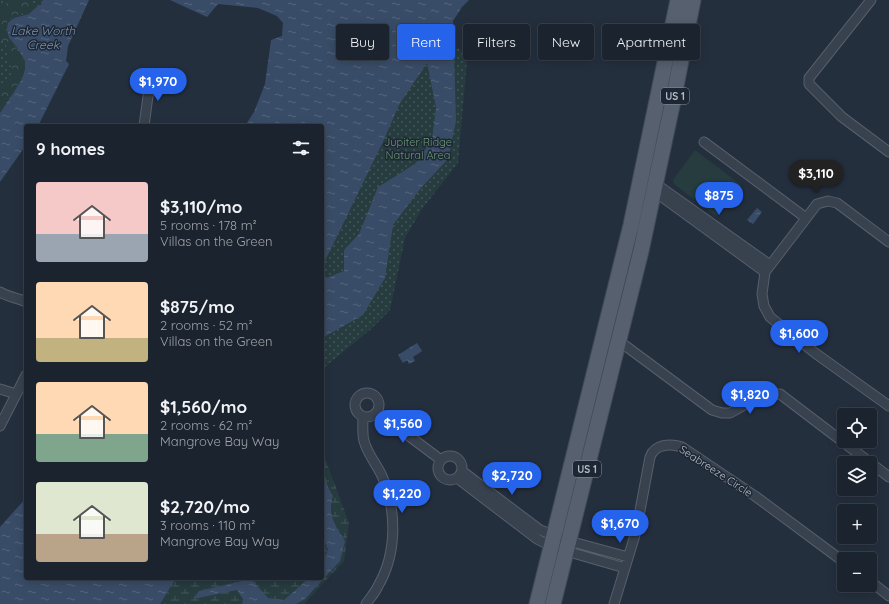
<!DOCTYPE html>
<html lang="en">
<head>
<meta charset="utf-8">
<style>
	:root { --surface:#1b232e; --page:#282f3a; --text:#f1f3f6; --muted:#a0a4aa; --line:#39404a; --accent:#2563eb }
	body { margin:0; font-family:Quicksand,sans-serif; background:var(--page); color:var(--text); height:100vh; display:flex; flex-direction:column; font-size:15px; white-space:nowrap }
	* { box-sizing:border-box; margin:0 }
	p { font-size:13px; color:var(--muted) }
	.icon { flex:none; width:22px; height:22px; fill:none; stroke:currentColor; stroke-width:2; stroke-linecap:round; stroke-linejoin:round }
	.map { position:relative; flex:1; overflow:hidden }
	.details { position:absolute; left:24px; top:124px; width:300px; height:456px; display:flex; flex-direction:column; background:var(--surface); border-radius:4px; box-shadow:0 2px 10px #0003,0 0 0 1px var(--line) }
	.details>* { flex:none }
	.banner { position:absolute; left:336px; top:24px; width:380px; height:36px; display:flex; gap:8px }
	.fabs { position:absolute; left:837px; top:408px; display:grid; gap:8px }
	.fabs a { display:grid; place-items:center; width:40px; height:40px; border-radius:4px; background:var(--surface); box-shadow:0 2px 10px #0003,0 0 0 1px var(--line); font-size:20px }
	.price { position:absolute; translate:-50% -34px; padding:0 9px; border-radius:14px; background:var(--accent); color:#fff; font-size:13px; line-height:26px; filter:drop-shadow(0 1px 2px #0008) }
	.price::after { content:''; position:absolute; left:50%; top:24px; width:12px; height:9px; margin-left:-6px; background:inherit; clip-path:polygon(0 0,100% 0,50% 100%) }
	.price.current { background:#222; color:#fff }
	ul { padding:0; list-style:none }
	li { display:flex; align-items:center; gap:12px; height:100px; padding:0 12px }
	li span { display:grid; place-items:center; flex:none; width:112px; height:80px; border-radius:4px; color:#555 }
	li>.icon { margin-inline-start:auto }
	span .icon { width:48px; height:48px; fill:#fffc; stroke-width:1 }
	li b { font-size:17px }
	h2 { display:flex; justify-content:space-between; align-items:center; height:48px; padding:0 12px; font-size:17px }
	.chip { padding:0 14px; border-radius:4px; background:var(--surface); box-shadow:0 2px 10px #0003,0 0 0 1px var(--line); font-size:14px; line-height:36px }
	.chip.current { background:var(--accent); color:#fff }
	.map>svg:first-child { display:block }
	.grass { fill:url(#grass-dots) }
	.forest { fill:url(#forest-crowns) }
	.wetland { fill:url(#wetland-marsh) }
	.pitch { fill:#263c3f }
	.water { fill:url(#water-ripples) }
	.lines { fill:none; stroke-linecap:round; stroke-linejoin:round }
	.street-casing { stroke:#565f6c; stroke-width:11 }
	.primary-casing { stroke:#414a57; stroke-width:17 }
	.street { stroke:#38414e; stroke-width:9 }
	.primary { stroke:#56606e; stroke-width:15 }
	.labels { text-anchor:middle; stroke-width:3; stroke-linejoin:round; paint-order:stroke }
	.shield { fill:#1d2633; stroke:#878f9c; stroke-width:1 }
	.shield-label { font-size:10px; font-weight:bold; fill:#b4bcc9 }
	.park-label { font-size:11px; fill:#6b9a76; stroke:#1d2633 }
	.street-label { font-size:11px; fill:#b4bcc9; stroke:#1d2633 }
	.water-label { font-size:12px; font-style:italic; fill:#7c92b1; stroke:#1d2633 }
</style>
</head>
<body>
<div class="map">
<svg width="889" height="604" viewBox="0 0 889 604">
	<defs>
		<pattern id="grass-dots" width="8" height="8" patternUnits="userSpaceOnUse"><rect width="8" height="8" fill="#263c3f"/><path d="M2 2h.1M6 6h.1" fill="none" stroke="#435659" stroke-width="1.8" stroke-linecap="round"/></pattern>
		<pattern id="forest-crowns" width="20" height="18" patternUnits="userSpaceOnUse"><rect width="20" height="18" fill="#263c3f"/><path d="M2 6a3 3 0 1 1 6 0M12 15a3 3 0 1 1 6 0" fill="none" stroke="#435659"/></pattern>
		<pattern id="wetland-marsh" width="20" height="14" patternUnits="userSpaceOnUse"><rect width="20" height="14" fill="#263c3f"/><path d="M1 5h8M5 5V1M11 12h8M15 12V8" fill="none" stroke="#435659"/></pattern>
		<pattern id="water-ripples" width="26" height="14" patternUnits="userSpaceOnUse"><rect width="26" height="14" fill="#394c67"/><path d="M2 4q2-2 4 0t4 0M15 11q2-2 4 0t4 0" fill="none" stroke="#53647b"/></pattern>
	</defs>
	<rect width="100%" height="100%" fill="#242f3e"/>
	<path class="grass" d="M0 0H43L41 5H39L29 14 14 18 9 38C15 44 23 53 25 62 27 78 9 100 0 113Z
		M459 48 467 60 458 163 422 209 405 238 390 310 370 330 326 366 322 372V250L366 154 424 62Z"/>
	<path class="forest" d="M11 0C19 1 29 0 35 4 29 16 13 12 6 23 5 34 10 39 16 48 20 53 24 61 24 68 23 81 8 100 0 111V90L9 80 13 69 10 65 6 45 0 38V8Z"/>
	<path class="wetland" d="M322 450 349 523 344 561 305 603 304 604H159L176 578H322Z"/>
	<path class="pitch" d="M695 150 741 185 716 216 674 184 673 180Z"/>
	<path class="water" d="M43 0H89L68 46 66 61 69 64 38 126H26V145L0 182V113L14 92 22 79 25 69V61L16 46 9 38 7 29 8 23 14 18 29 14 39 5H41Z
		M170 0H469L462 7 453 21 456 121 448 159 421 188 393 225 385 278 363 315 322 338V280L344 271V250L359 234 378 187 415 164 432 140 436 107 427 63 399 105 381 146 322 267V126H245L254 112 265 84 271 40 282 36 283 23 277 16 258 8 218 4 207 17Z
		M757 208 762 212 753 224 747 220Z
		M417 343 422 351 413 357 415 361 409 364 407 360 403 363 398 355Z
		M322 466 328 487 333 496C327 515 335 525 345 541L340 561 305 599 296 604H242L243 599 237 590 193 599 199 591 251 579 268 598 284 600 309 578H322V561L328 550 322 536Z
		M26 498V578H176L160 604H0V527Z"/>
	<g class="lines">
		<g class="street-casing">
			<path id="street" d="M871 0 809 78V84L842 117 889 152
				M144 126 148 96 153 74
				M704 142 806 218
				M656 184 770 265
				M654 191 765 272
				M889 242 837 203 828 201 817 204 765 272 762 294 764 306 770 317 815 353 889 406
				M0 292C8 297 18 298 26 302
				M619 341 712 410 722 413H730L764 394H780L889 477
				M0 389 16 394
				M355 405a12 12 0 1 1 24 0a12 12 0 1 1-24 0Z
				M377 412 441 460
				M363 416C363 424 362 433 364 441 367 453 377 465 382 476 397 510 397 554 378 586 375 593 370 598 366 604
				M0 426 26 375
				M438 468a12 12 0 1 1 24 0a12 12 0 1 1-24 0Z
				M462 471 540 530 569 541 628 557
				M457 478 537 539 552 547 625 568
				M870 581 889 596
				M614 604 636 532 650 457C655 444 670 443 682 447L755 496 844 562"/>
		</g>
		<g class="primary-casing">
			<path id="primary" d="M537 604 631 225 678 0
				M553 604 641 251 673 101 693 0"/>
		</g>
		<use href="#street" class="street"/>
		<use href="#primary" class="primary"/>
	</g>
	<g class="labels">
		<g class="shield">
			<rect x="661" y="88" width="28" height="16" rx="3"/>
			<rect x="573" y="461" width="28" height="16" rx="3"/>
		</g>
		<g class="shield-label">
			<text x="675" y="100">US 1</text>
			<text x="587" y="473">US 1</text>
		</g>
		<g class="park-label">
			<text x="418" y="146">Jupiter Ridge<tspan x="418" dy="13">Natural Area</tspan></text>
		</g>
		<g class="street-label">
			<text transform="translate(716 471) rotate(33)" y="4">Seabreeze Circle</text>
		</g>
		<g class="water-label">
			<text x="43" y="35">Lake Worth<tspan x="43" dy="14">Creek</tspan></text>
		</g>
	</g>
</svg>
<div class="fabs">
<a><svg class="icon" aria-label="locate" viewBox="0 0 24 24"><circle cx="12" cy="12" r="6"/><path d="M12 2v4M12 18v4M2 12h4M18 12h4"/></svg></a>
<a><svg class="icon" aria-label="layers" viewBox="0 0 24 24"><path d="M12 4l9 5-9 5-9-5zM3 14l9 5 9-5"/></svg></a>
<a>+</a>
<a>−</a>
</div>
<b class="price" style="left:158px;top:102px">$1,970</b>
<b class="price current" style="left:816px;top:194px">$3,110</b>
<b class="price" style="left:719px;top:216px">$875</b>
<b class="price" style="left:799px;top:354px">$1,600</b>
<b class="price" style="left:750px;top:415px">$1,820</b>
<b class="price" style="left:403px;top:444px">$1,560</b>
<b class="price" style="left:512px;top:496px">$2,720</b>
<b class="price" style="left:402px;top:514px">$1,220</b>
<b class="price" style="left:620px;top:544px">$1,670</b>
<div class="banner">
<a class="chip">Buy</a>
<a class="chip current">Rent</a>
<a class="chip">Filters</a>
<a class="chip">New</a>
<a class="chip">Apartment</a>
</div>
<section class="details">
<h2>9 homes<svg class="icon" aria-label="filters" viewBox="0 0 24 24"><path d="M4 7h16M4 17h16"/><circle cx="9" cy="7" r="2"/><circle cx="15" cy="17" r="2"/></svg></h2>
<ul>
<li><span style="background:linear-gradient(#f6c9c9 65%,#9aa5b1 0)"><svg class="icon" aria-label="home" viewBox="0 0 24 24"><path d="M3 11l9-7 9 7M6 9v11h12V9"/></svg></span><div><b>$3,110/mo</b><p>5 rooms · 178 m²</p><p>Villas on the Green</p></div></li>
<li><span style="background:linear-gradient(#ffd9b3 70%,#c2b280 0)"><svg class="icon" aria-label="home" viewBox="0 0 24 24"><path d="M3 11l9-7 9 7M6 9v11h12V9"/></svg></span><div><b>$875/mo</b><p>2 rooms · 52 m²</p><p>Villas on the Green</p></div></li>
<li><span style="background:linear-gradient(#ffd9b3 65%,#7fa58c 0)"><svg class="icon" aria-label="home" viewBox="0 0 24 24"><path d="M3 11l9-7 9 7M6 9v11h12V9"/></svg></span><div><b>$1,560/mo</b><p>2 rooms · 62 m²</p><p>Mangrove Bay Way</p></div></li>
<li><span style="background:linear-gradient(#dfe7d0 65%,#b9a48a 0)"><svg class="icon" aria-label="home" viewBox="0 0 24 24"><path d="M3 11l9-7 9 7M6 9v11h12V9"/></svg></span><div><b>$2,720/mo</b><p>3 rooms · 110 m²</p><p>Mangrove Bay Way</p></div></li>
</ul>
</section>
</div>
</body>
</html>
